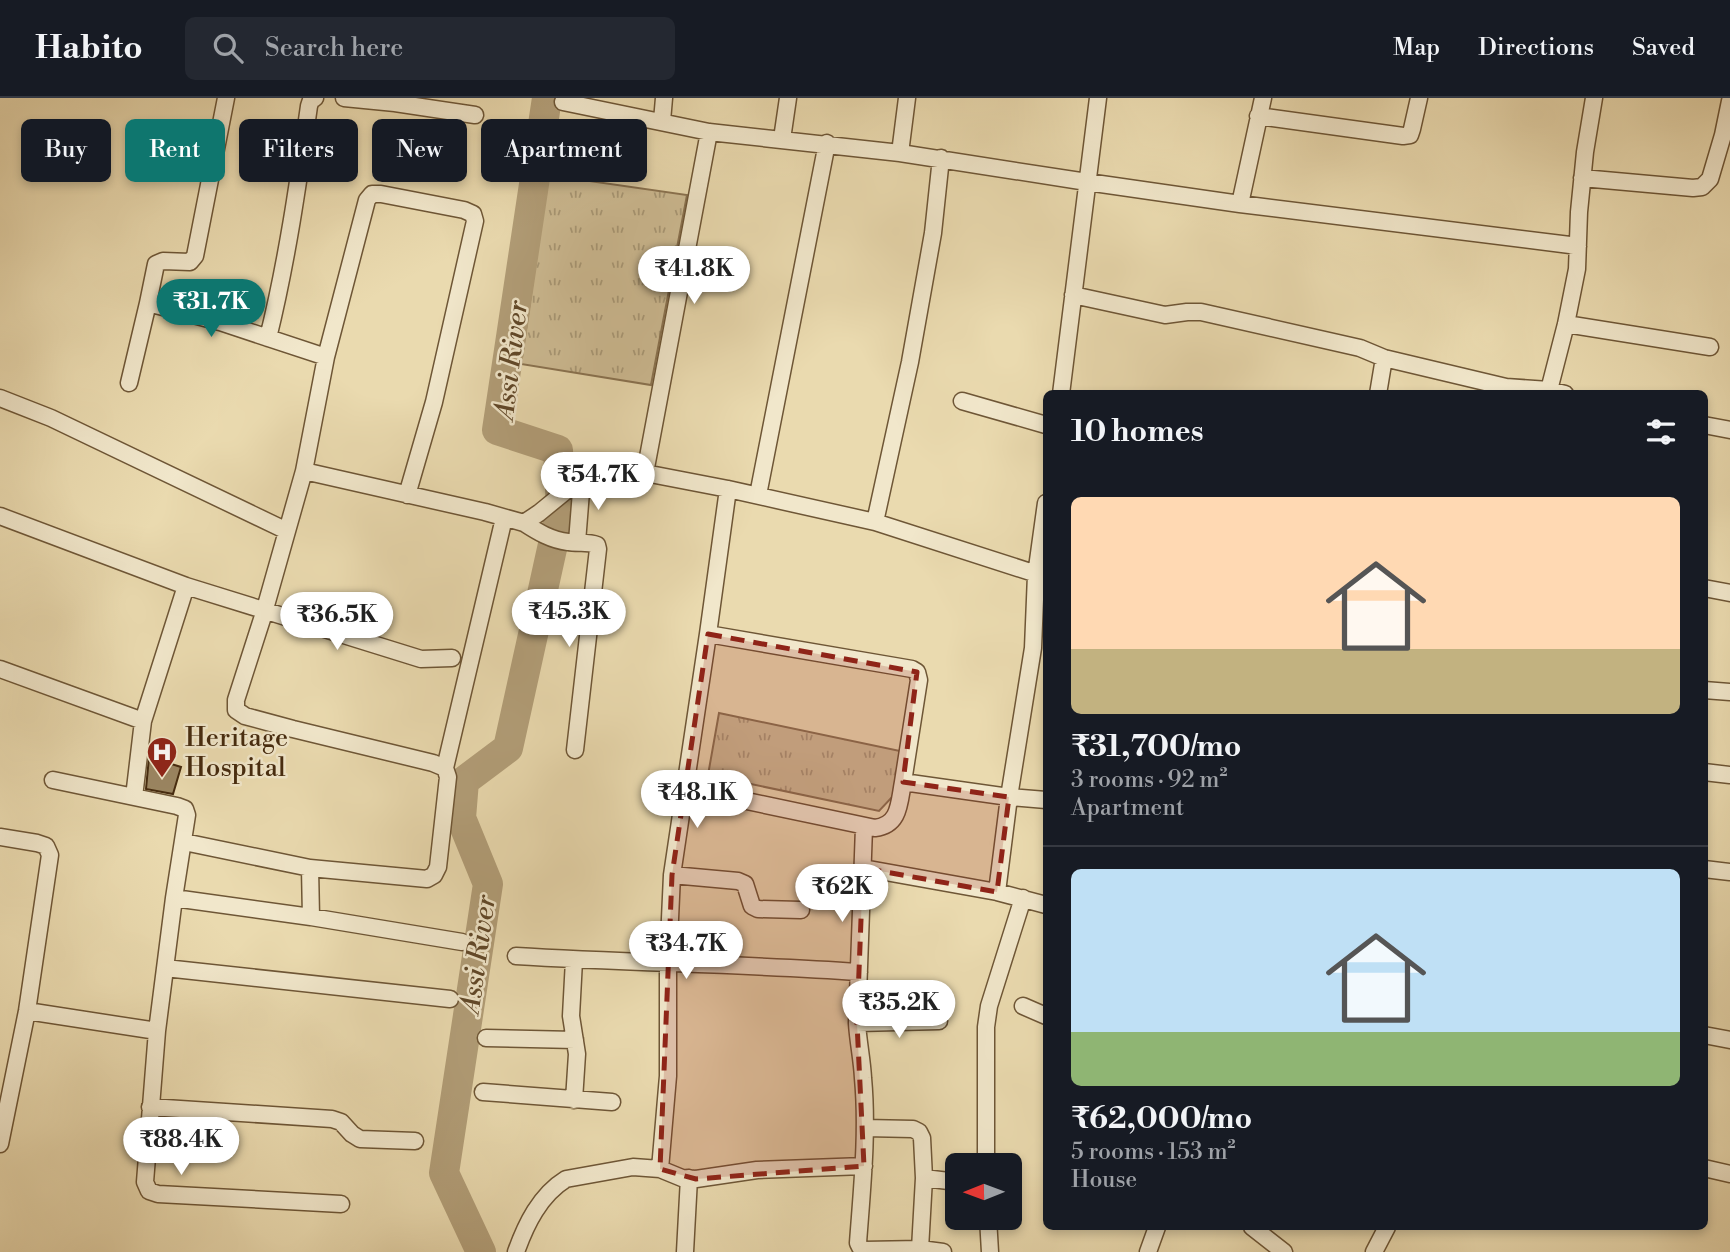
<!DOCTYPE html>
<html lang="en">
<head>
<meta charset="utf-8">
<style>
	:root { --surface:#171b24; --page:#242831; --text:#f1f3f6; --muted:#9ea1a6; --line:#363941; --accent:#0f766e }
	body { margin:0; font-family:"Libre Bodoni",serif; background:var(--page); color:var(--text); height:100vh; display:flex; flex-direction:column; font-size:26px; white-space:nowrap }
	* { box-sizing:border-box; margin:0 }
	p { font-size:23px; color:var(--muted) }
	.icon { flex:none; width:38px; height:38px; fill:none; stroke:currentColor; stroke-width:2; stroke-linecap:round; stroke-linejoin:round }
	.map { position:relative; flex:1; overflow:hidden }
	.drawer { position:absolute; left:1043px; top:292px; width:665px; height:840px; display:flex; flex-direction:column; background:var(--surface); border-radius:10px; box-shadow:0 4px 10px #0003 }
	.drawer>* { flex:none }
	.top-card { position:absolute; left:21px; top:21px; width:665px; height:63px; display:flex; gap:14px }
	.needle { width:46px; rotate:269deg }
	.tools { position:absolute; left:945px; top:1055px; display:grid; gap:14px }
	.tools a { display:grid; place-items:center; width:77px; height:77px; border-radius:10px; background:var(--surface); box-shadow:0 4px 10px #0003; font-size:35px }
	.price { position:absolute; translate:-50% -60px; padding:0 16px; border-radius:24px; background:#fff; color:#222; font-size:23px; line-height:46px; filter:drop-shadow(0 2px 4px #0008) }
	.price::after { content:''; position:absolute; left:50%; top:42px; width:21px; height:16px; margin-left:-10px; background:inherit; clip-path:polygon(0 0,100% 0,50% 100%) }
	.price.selected { background:var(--accent); color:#fff }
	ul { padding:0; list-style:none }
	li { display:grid; align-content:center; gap:14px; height:371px; padding:0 28px }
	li+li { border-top:2px solid var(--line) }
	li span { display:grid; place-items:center; height:217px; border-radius:10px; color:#555 }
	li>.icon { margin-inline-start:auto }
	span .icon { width:126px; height:126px; fill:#fffc; stroke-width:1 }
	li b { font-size:30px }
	h2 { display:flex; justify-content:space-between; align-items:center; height:84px; padding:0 28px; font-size:30px }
	.pill { padding:0 24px; border-radius:10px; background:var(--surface); box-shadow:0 4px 10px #0003; font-size:24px; line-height:63px }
	.pill.selected { background:var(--accent); color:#fff }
	header { display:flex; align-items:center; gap:42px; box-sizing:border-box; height:98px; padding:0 35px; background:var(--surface); border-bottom:2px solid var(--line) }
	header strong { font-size:33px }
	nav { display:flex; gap:38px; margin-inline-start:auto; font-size:24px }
	.search { width:490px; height:63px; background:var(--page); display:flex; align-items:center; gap:18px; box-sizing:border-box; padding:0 24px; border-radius:10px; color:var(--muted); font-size:26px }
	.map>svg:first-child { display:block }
	.grass { fill:url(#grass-tufts); stroke:#8a7351; stroke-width:2 }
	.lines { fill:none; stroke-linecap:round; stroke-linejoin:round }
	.river { stroke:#b29e78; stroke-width:30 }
	.building { fill:#9b8662; stroke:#452a0e; stroke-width:2 }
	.minor-casing { stroke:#6e5636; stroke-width:19 }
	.minor { stroke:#f1e7cb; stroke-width:16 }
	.marked { fill:#8f2418; fill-opacity:0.2; stroke:#8f2418; stroke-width:5; stroke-dasharray:14 9; stroke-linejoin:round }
	.labels { text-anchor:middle; stroke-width:5; stroke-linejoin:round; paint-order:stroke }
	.poi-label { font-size:26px; fill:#452a0e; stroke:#f1e7cb; text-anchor:start }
	.water-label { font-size:28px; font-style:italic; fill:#604728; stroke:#f1e7cb }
</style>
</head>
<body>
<header>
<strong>Habito</strong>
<div class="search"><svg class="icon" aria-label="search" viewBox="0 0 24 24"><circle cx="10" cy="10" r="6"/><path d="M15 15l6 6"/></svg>Search here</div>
<nav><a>Map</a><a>Directions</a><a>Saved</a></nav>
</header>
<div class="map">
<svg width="1730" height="1154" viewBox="0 0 1730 1154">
	<defs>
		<pattern id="grass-tufts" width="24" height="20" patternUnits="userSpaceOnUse" patternTransform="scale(1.75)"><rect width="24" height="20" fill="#cebc94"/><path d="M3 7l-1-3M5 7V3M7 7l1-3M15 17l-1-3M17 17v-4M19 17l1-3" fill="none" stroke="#a99977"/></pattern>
	</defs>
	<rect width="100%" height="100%" fill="#eadaaf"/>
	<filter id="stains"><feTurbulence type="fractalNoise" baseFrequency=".00286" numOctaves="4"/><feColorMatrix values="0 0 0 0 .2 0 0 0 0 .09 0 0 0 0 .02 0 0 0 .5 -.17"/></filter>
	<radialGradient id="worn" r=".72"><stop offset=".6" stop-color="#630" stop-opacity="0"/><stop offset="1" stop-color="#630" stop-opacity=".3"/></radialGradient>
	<path class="grass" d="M548 77 687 97 651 287 521 266Z
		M719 615 900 653 894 697 879 713 708 677Z"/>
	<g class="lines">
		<path class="river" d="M481 1154 444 1075 488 786 461 720 464 683 508 650 561 410 558 352 497 332 547 0"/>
	</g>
	<path class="building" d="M149 659 181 669 173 696 146 691Z"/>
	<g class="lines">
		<g class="minor-casing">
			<path id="minor" d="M344 0 395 5 475 17
				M563 4 709 34 900 55 1087 84 1240 106 1578 148
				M1258 18 1403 38 1410 37 1412 31 1419 0
				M662 23 664 0
				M782 41 788 0
				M900 55 907 0
				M1582 80 1693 90 1702 89 1710 81 1723 37 1730 3
				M1240 106 1263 0
				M1073 197 1165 217 1187 214H1201L1360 250 1384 260 1506 289 1549 292 1565 296
				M148 205 156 166 163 163 190 164 195 158 226 0
				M1566 226 1710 249
				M268 240C287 163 298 86 309 8L311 2 315 0
				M129 285 148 205 220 224 326 259
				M1061 296 1098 0
				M1378 296 1384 260
				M1548 296 1566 226 1577 171 1579 114 1585 54 1594 0
				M0 300 51 320 287 433
				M962 303 1046 327
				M1704 327 1730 332
				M304 373 485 414 524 425 539 415 572 388 591 377 603 374 645 375 728 391 875 424 1046 479
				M645 375 709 34
				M758 397 827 45
				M0 418 186 488 421 561 452 560
				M875 424 910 264 933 135 941 60
				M524 425C538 434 551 442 568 444 578 446 587 443 597 447L598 451 575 652
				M577 444 582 381
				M1704 490 1730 495
				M708 536 912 571 917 574 919 582 903 684
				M0 571 143 623 186 488
				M1704 592 1730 594
				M445 670 504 420
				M1704 674 1730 677
				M685 690 875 730C900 727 899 705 903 684L1009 699 1046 702
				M134 699 143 623
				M864 729 857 925C858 943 862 961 863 980 868 1034 862 1090 858 1145L860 1149 864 1152 920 1151 943 1154
				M0 739 37 745 46 748 50 757 27 913 0 1046
				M184 744 310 770 311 819
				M310 770 427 781 434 777 438 769 448 679 445 670 433 665 293 631 245 618 236 612V602L263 518 304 373 326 259 367 102 372 96H381L464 112 473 116 475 123 434 304 407 397
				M863 770 997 794 1009 699 1033 550 1036 477 1046 405
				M1704 771 1730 774
				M672 777 738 783 745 786 752 808 758 811 801 812
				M997 794 1046 807
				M174 800 311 819 462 844
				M516 858C631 865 745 866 859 874
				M165 870 450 901
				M1023 908 1046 918
				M27 913 157 933 174 800 187 717 185 711 177 708 53 682
				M857 925 939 923
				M157 933 145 1084 149 1093 158 1096 341 1106
				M1704 937 1730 942
				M486 940 575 942
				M483 994 612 1004
				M574 1002 577 956 571 918 574 862
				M150 1009 332 1021 341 1024 352 1036 360 1041 415 1043
				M865 1030 913 1031 919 1034 922 1040 924 1080 920 1151
				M986 1068V929L989 908 1023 800
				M1704 1070 1730 1076
				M660 1071 668 978V864L672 777 708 536 728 391
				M924 1080 957 1084
				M988 1120 990 1154
				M1252 1129 1284 1154
				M516 1154C526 1126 540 1097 566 1081L633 1069 660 1071 682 1080 696 1081 757 1072 864 1068
				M685 1154 689 1080
				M1148 1154 1157 1129
				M1374 1154 1387 1129"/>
		</g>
		<use href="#minor" class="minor"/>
	</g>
	<path class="marked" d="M708 536 917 574 903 684 1009 699 997 794 863 770 857 925 864 1068 696 1081 660 1071 672 777Z"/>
	<defs>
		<g id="hospital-pin" transform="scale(1.575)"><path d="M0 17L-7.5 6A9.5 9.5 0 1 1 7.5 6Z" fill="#8f2418" stroke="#f1e7cb"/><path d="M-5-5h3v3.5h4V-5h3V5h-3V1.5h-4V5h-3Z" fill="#fff"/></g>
	</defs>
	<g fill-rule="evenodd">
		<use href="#hospital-pin" x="162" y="654"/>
	</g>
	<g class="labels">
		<g class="poi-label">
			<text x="185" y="648">Heritage<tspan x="185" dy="30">Hospital</tspan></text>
		</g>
		<g class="water-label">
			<text transform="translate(510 262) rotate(-83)" y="10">Assi River</text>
			<text transform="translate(477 856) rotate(-82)" y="10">Assi River</text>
		</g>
	</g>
	<rect width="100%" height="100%" filter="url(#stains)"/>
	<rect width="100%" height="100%" fill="url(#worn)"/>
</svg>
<div class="tools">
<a><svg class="needle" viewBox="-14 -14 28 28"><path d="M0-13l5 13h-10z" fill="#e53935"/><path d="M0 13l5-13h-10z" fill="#9ea1a6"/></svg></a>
</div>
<b class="price" style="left:694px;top:208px">₹41.8K</b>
<b class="price selected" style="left:211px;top:241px">₹31.7K</b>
<b class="price" style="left:598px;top:414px">₹54.7K</b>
<b class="price" style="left:569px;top:551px">₹45.3K</b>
<b class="price" style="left:337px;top:554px">₹36.5K</b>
<b class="price" style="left:697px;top:732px">₹48.1K</b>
<b class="price" style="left:842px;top:826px">₹62K</b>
<b class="price" style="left:686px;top:883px">₹34.7K</b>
<b class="price" style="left:899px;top:942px">₹35.2K</b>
<b class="price" style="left:181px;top:1079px">₹88.4K</b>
<div class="top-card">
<a class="pill">Buy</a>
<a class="pill selected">Rent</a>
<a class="pill">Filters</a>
<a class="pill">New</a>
<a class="pill">Apartment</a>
</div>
<section class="drawer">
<h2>10 homes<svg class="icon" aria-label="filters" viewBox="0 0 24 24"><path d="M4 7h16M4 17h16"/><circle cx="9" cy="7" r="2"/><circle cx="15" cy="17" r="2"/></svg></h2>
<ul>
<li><span style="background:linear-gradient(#ffd9b3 70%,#c2b280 0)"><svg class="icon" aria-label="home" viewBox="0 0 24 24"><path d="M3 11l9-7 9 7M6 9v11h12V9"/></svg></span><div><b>₹31,700/mo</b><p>3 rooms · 92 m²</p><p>Apartment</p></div></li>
<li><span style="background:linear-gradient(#bfe0f5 75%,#8fb573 0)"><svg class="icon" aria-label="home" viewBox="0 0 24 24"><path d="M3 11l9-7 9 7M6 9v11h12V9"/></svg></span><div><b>₹62,000/mo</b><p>5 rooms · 153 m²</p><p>House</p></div></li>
</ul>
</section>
</div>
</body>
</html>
